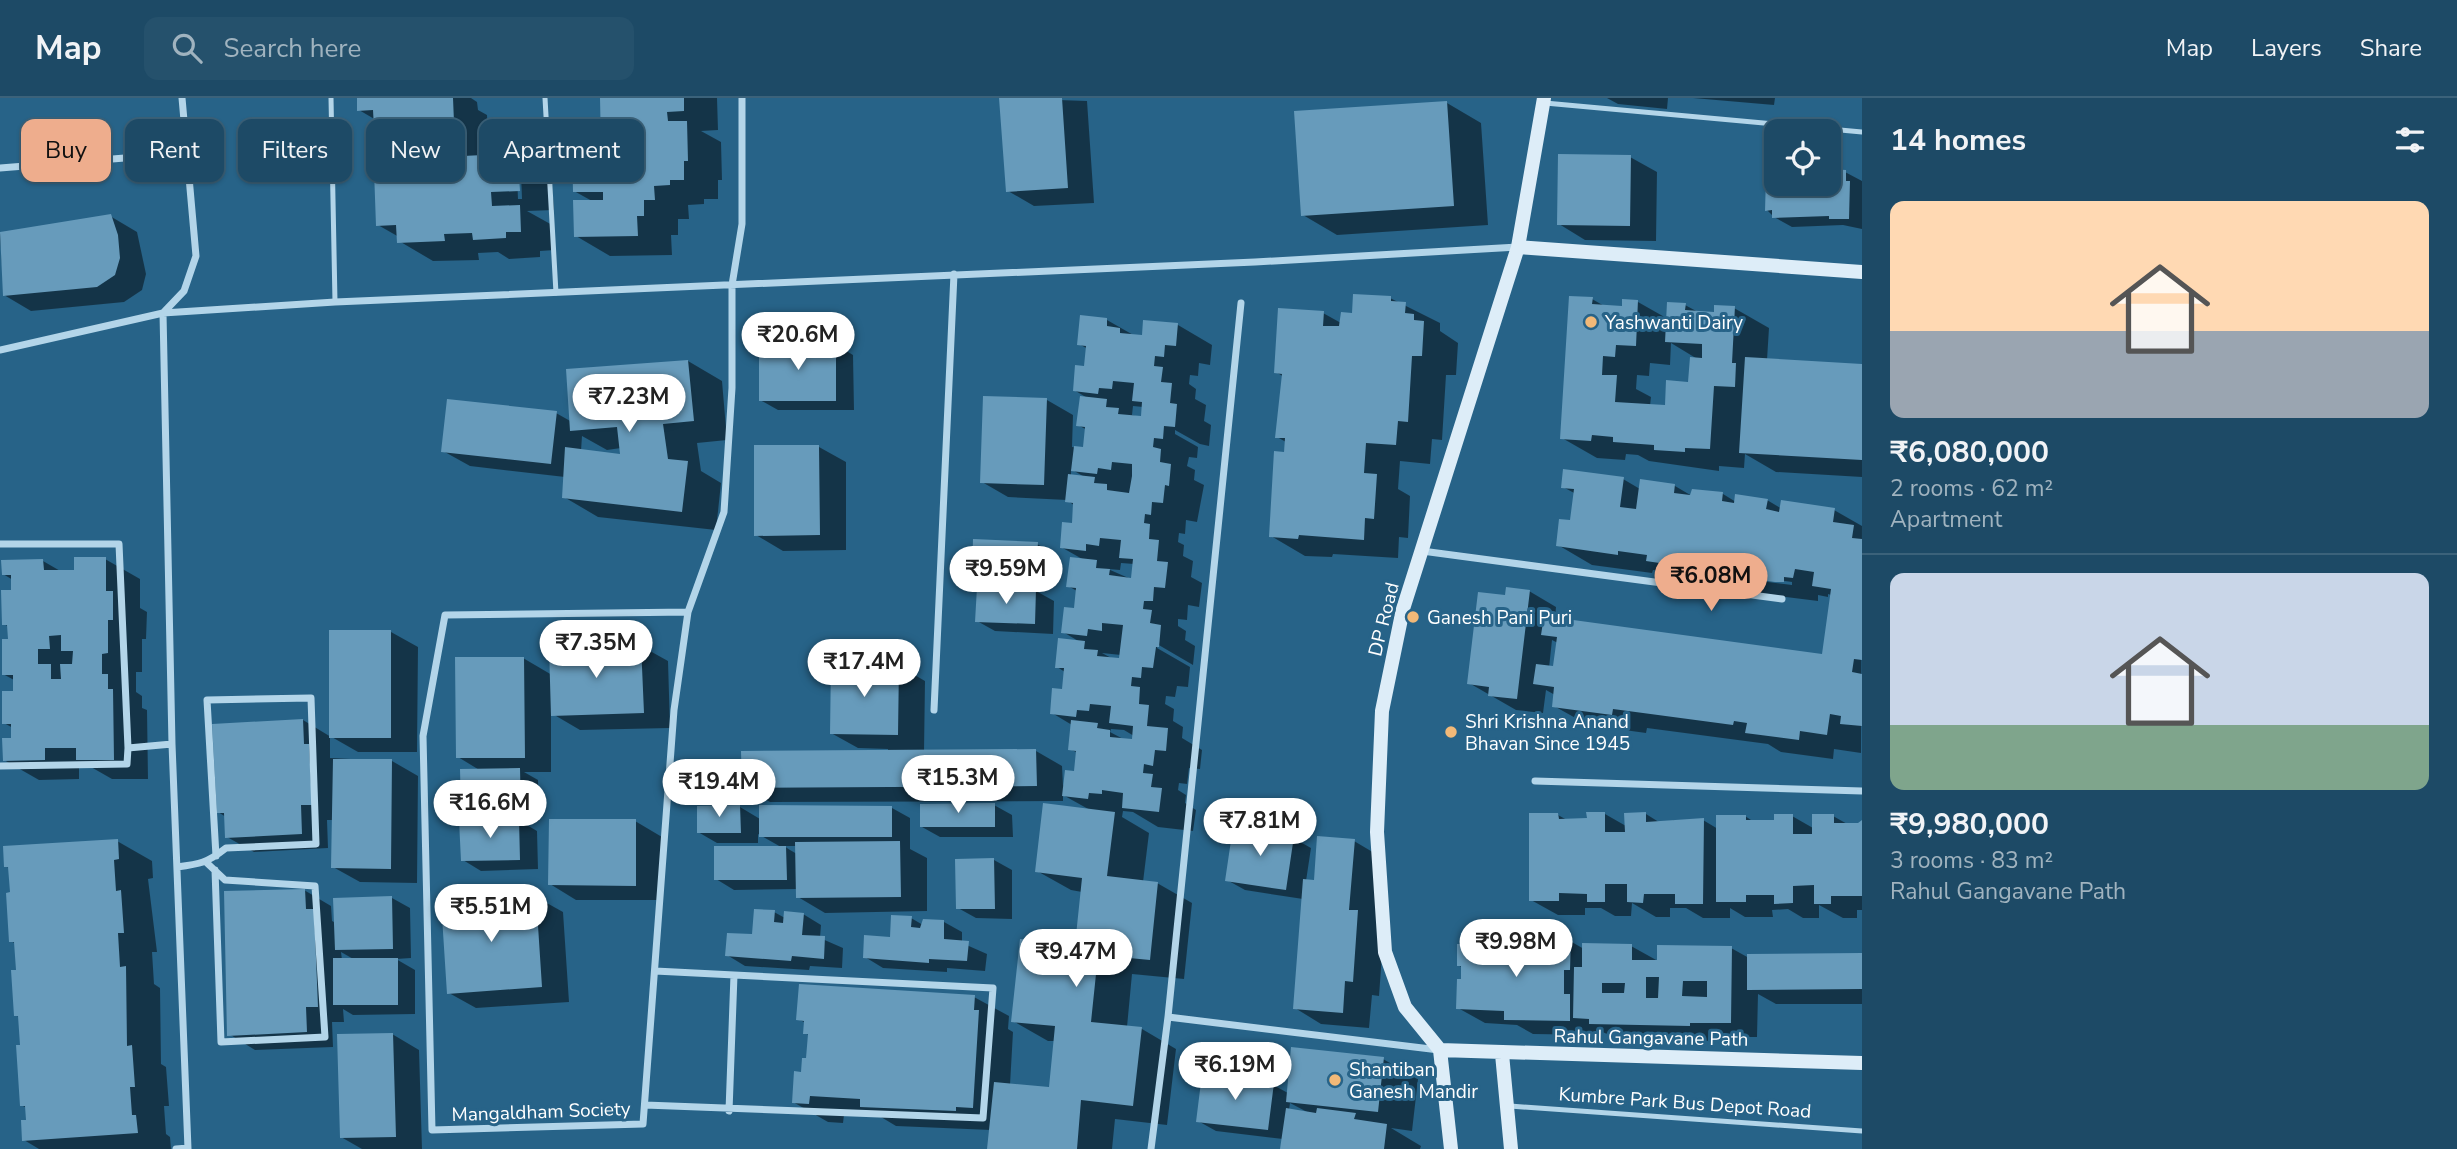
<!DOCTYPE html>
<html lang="en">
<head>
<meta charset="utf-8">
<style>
	:root { --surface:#1d4a66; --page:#25516c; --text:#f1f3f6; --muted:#a0b3bf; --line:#3b627a; --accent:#eead8d }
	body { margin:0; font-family:"Nunito Sans",sans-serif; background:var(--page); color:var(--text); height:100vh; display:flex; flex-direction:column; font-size:26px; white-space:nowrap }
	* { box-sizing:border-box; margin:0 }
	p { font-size:23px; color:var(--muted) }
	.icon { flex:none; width:38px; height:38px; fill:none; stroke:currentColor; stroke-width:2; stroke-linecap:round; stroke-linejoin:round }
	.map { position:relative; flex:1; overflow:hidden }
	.side { display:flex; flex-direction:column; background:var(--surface); width:595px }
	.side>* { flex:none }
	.banner { position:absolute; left:21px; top:21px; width:665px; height:63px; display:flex; gap:14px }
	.tools { position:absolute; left:1764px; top:21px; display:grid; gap:14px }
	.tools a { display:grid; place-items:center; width:77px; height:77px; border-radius:14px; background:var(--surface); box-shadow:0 2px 5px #0004,0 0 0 2px var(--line); font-size:35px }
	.price { position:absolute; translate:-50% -60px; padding:0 16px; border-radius:24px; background:#fff; color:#222; font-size:23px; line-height:46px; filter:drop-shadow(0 2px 4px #0008) }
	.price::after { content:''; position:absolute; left:50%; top:42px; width:21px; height:16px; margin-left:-10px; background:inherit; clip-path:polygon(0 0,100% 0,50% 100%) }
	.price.current { background:var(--accent); color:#111 }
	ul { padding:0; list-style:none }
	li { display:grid; align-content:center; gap:14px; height:371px; padding:0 28px }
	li+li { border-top:2px solid var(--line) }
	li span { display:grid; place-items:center; height:217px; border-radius:14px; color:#555 }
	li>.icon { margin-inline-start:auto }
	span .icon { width:126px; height:126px; fill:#fffc; stroke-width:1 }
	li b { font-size:30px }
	h2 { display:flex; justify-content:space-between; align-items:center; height:84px; padding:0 28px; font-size:30px }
	.pill { padding:0 24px; border-radius:14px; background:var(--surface); box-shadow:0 2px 5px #0004,0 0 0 2px var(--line); font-size:24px; line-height:63px }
	.pill.current { background:var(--accent); color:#111 }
	header { display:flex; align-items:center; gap:42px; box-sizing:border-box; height:98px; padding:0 35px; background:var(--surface); border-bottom:2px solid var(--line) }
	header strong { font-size:33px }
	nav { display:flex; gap:38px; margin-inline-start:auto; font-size:24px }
	.search { width:490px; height:63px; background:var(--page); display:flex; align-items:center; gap:18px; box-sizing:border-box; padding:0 24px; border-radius:14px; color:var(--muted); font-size:26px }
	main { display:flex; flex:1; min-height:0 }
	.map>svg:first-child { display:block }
	.shadow { fill:#0007; fill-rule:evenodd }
	.building { fill:#679bbb; fill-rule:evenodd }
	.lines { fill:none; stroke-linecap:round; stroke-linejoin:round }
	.lane { stroke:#b3d5e9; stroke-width:5 }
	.street { stroke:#b3d5e9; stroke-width:7 }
	.secondary { stroke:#ddedf8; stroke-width:14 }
	.poi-dot { fill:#f2b978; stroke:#276388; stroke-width:2.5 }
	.labels { text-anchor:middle; stroke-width:6; stroke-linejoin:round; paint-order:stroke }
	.poi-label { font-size:19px; fill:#fff; stroke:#276388; text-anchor:start }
	.street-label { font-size:19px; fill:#fff; stroke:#276388 }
</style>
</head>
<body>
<header>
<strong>Map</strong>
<div class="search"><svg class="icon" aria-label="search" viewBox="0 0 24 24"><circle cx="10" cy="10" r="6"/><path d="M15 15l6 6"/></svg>Search here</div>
<nav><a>Map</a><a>Layers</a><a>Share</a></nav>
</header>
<main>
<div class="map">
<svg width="1862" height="1051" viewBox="0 0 1862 1051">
	<rect width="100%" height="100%" fill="#276388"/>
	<path class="shadow" d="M358 0H471L477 4 478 12 487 17 489 58H502L552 87 554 112 527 113 554 128 555 152 540 153V159L509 161 498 154 478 155 479 162 433 163 399 143V139L378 127 394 39 376 29V22L359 12ZM517 76H521L522 101H518Z
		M601 0H717L718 32 701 33 721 44 722 82H718V101H704V106L688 107 689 121H678V137H671L672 157 610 158 576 138 592 103 574 93 603 49Z
		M1001 0 1087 3 1094 105 1034 108 1008 93Z
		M1607 0H1668L1667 11 1618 6Z
		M1693 0H1775L1774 7Z
		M1447 5 1481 25 1488 127 1337 137 1303 117Z
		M1630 59 1657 74 1656 143 1585 142 1559 126Z
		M1774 72 1776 86H1829V73L1845 74 1862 83V131L1843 127 1792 129 1774 119 1767 112Z
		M110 118 137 134 146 176 142 192 124 204 31 213 4 197 0 136Z
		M1390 200 1440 225V233L1458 245 1456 277H1446L1442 342 1432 341 1430 366 1400 363 1398 391 1410 398 1408 440 1399 439 1398 460 1333 456 1332 459 1305 458 1271 438 1286 344 1277 339 1284 279 1276 274 1323 215 1341 225Z
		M1592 201 1606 209 1623 210 1638 204 1668 221 1685 207 1698 214 1715 215 1734 210 1769 230 1767 262 1862 268V379L1776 374 1745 356 1744 370 1719 368V373L1649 363 1638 357 1626 356 1625 362 1597 360 1562 340ZM1671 245 1699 262 1690 286 1666 309 1650 308 1651 299 1636 291 1637 277 1649 278 1650 265 1670 267Z
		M1107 222 1135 238 1143 239 1178 227 1212 247 1210 267 1199 265 1198 278 1190 277 1189 286 1196 291 1195 301 1206 307 1204 323 1211 327 1209 348 1200 346 1175 332V336L1198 349 1197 360 1189 359 1187 368 1195 372 1194 382 1204 387 1197 424 1186 422 1185 436 1179 435 1178 444 1184 447 1183 458 1193 463 1191 479 1202 485 1199 509 1188 507 1187 522 1178 521V528L1186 533 1185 542 1195 548 1193 567 1157 546V550L1190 569 1188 589 1177 588 1175 599 1166 598 1165 606 1174 611 1173 623 1183 629 1182 640 1202 652 1200 671 1189 670 1187 686 1179 685 1178 692 1186 697 1185 705 1196 712 1193 733 1158 729 1133 714 1123 713 1122 719 1149 735 1143 784 1157 785 1192 805 1184 881 1132 876 1127 929 1142 931 1176 951 1167 1027 1115 1021 1112 1051H989L991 1032 896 1028 881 1019 844 1017 843 1025 828 1024 793 1004 808 962 809 937 805 935 806 925 798 921 974 899 1009 918 1008 931 1013 934 1010 987 1050 991 1055 943H1048L1013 923 1077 849 1082 794 1071 792 1037 773 1090 712 1063 697V703L770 704 743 689 888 654V651L858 650 831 635 899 568 925 583 924 654 1036 653 1062 668 1063 688 1076 675 1078 655 1070 651 1072 627 1052 615 1063 593 1065 574 1057 569 1080 544 1063 534 1075 512 1077 493 1068 488 1084 462 1061 449 1073 427 1075 408 1067 402 1008 399 982 384 1047 302 1073 317 1072 349 1085 351 1087 332 1078 327 1089 301 1074 292 1086 270 1088 251 1079 246ZM1133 308 1143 309 1142 320 1132 317ZM1071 371 1086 380 1071 378ZM1121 465 1134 466 1133 482 1108 471 1120 472ZM1102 555 1121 557V562L1113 561ZM1111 631 1124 632 1134 638V643L1125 642 1110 634Z
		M835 246 853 257 854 312H778L760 302Z
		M688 263 722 283 727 342 697 345 701 373 721 385 716 432 598 419 564 399 565 379 470 368 443 353 556 315 572 324ZM582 338 607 352 621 350 622 358 581 353Z
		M819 349 846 364V452L783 453 756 437Z
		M1623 381 1640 391 1675 388 1692 398 1693 392 1723 396 1736 404 1767 402 1782 411 1834 412 1862 428 1861 655 1834 651 1833 661 1781 654 1768 646 1647 630 1646 635 1588 627 1554 608 1555 597 1546 592 1543 615 1516 612 1469 585 1506 499 1529 493 1556 509 1555 521 1823 558 1831 497 1828 496V499L1818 497V503L1761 496 1729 477 1727 489 1682 482 1667 474 1653 472 1652 475 1592 467 1558 447 1572 424 1576 396 1563 389ZM1755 479 1792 484V487L1759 483ZM1552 542 1558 545 1554 570H1549Z
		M1037 446 1055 456 1054 485 991 482 973 472Z
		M105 461 140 481V510L147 514 146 541H142V574H136V594L142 598V610L147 612 148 681H112L91 669H79V681L39 682 4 662 13 642V630L4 625 14 594V582L3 576 9 542V529L4 526 13 494V482L3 476 43 463 62 474H76Z
		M1036 493 1054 503 1053 536 995 533 977 523Z
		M391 534 418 549 417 654H358L330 638V660L392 663 418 678 417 785 360 784 333 769 334 722H327L328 750 254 754 227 739 226 719 218 714 303 622 331 639Z
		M641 548 668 563 670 630 580 632 551 615V674H524L538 682 539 723H520L537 733 538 771 481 773 463 762 480 723 462 713 481 673 458 659 523 560 552 577Z
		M994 707 1012 717 1013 739H940L922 729Z
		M740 709 760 721 892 710 910 720V751L927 760V813L825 815 798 799V791L734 792 716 781 781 749 758 736V745H717L698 734ZM784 748H797V756L790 752Z
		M1605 716 1626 728 1646 716 1662 726H1673V722H1703L1718 731 1745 718 1754 724H1776L1792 718 1813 730 1833 718 1849 727H1860L1862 724V812H1857V820H1843L1819 807V820H1803L1788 811 1772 812 1773 819H1745L1730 810V820H1703L1686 810H1670V819H1656L1632 805 1631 818H1615L1601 810H1585V817H1558L1531 802 1558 717 1567 722H1588Z
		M635 723 662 739V802H576L550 786Z
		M1293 740 1311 750 1306 783 1315 784 1354 743 1381 759 1376 825 1384 830 1379 898 1372 897 1369 930 1321 926 1295 910 1303 801 1245 792 1227 782Z
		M117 743 152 763 153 780 148 781 157 854H152L154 886 160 890 161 966 166 969 169 1008H164L166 1036 170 1039 171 1051H39L24 1042 27 1024V1010L21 1007 22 948 20 920 16 917V846L11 843 10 771 6 768Z
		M994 762 1012 772V821L976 820 958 810Z
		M304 792 331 808 332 823 336 825 392 800 410 810 411 860 396 861 415 872V916L353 917 343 911 344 924H332L333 949 255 952 229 936ZM341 854 355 862H342Z
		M536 799 563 814 569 904 476 910 449 895Z
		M774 814 785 820 803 816 821 827 820 840 843 850 842 870 810 868 809 872 745 868 727 857 754 838Z
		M911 820 923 827 944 824 962 834V845L987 856 985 873 947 870V874L883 870 865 859 891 841Z
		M1570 843 1584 851 1631 848 1658 863 1731 850 1749 860 1862 857V906H1776L1758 896 1757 939H1716V943L1618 941 1596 931V937L1533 936 1517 927 1485 925 1458 910 1463 882V870L1458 867 1524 847Z
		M392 936 419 952 422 1051H362L341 1039Z
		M1383 961 1418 981 1412 1033 1391 1030 1421 1048 1420 1051H1282L1283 1041 1216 1033 1198 1023 1273 987 1288 995ZM1290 1005 1309 1015 1289 1012Z"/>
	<path class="building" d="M357 0H453L455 48 463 49V58L503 56V66L518 65 520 93 491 94 492 108 520 107 521 134H506V140L473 142 472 135 444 136 445 143 397 145 396 127 376 128 373 44 392 43V29L374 30 373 12 357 13Z
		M600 0H684V13L667 14 668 23H687L688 63H684V82H670V87L654 88 655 102H644V118H637L638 138 574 139 573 102H603V94H573L572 48H601Z
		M999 0H1062L1068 90 1006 94Z
		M1447 3 1454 108 1301 118 1294 13Z
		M1558 56 1631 57 1630 128 1557 127Z
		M1772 70H1776V86H1829V71L1846 72V83H1850L1849 121H1829V118L1772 120V112L1765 113 1766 78 1772 79Z
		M111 116 118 137 120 160 115 177 97 189 3 198 0 134Z
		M1353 196 1391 198V203L1406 204 1405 215 1414 216V222L1424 223 1422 258H1412L1408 324 1398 323 1396 347 1366 345 1364 375 1377 376 1374 421 1365 420 1364 442 1299 437 1298 441 1269 439 1274 353 1284 354 1285 340H1275L1282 276 1274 275 1278 210 1324 213 1323 228H1339L1341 214 1352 215Z
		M1569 198 1593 199 1592 206 1622 208V201L1638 202 1636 248 1616 247 1615 259 1603 258 1602 277H1617L1615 304 1665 307 1666 282 1688 284 1690 259 1702 260V246L1665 244 1667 204 1686 205 1685 212 1714 214V207L1735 208 1732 265H1736L1735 289 1714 288 1710 351 1685 350V354L1654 352V347L1613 344V339L1592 337 1591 343 1560 341Z
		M1080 217 1107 220V228L1120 230V235L1142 237 1143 222 1178 225 1176 248 1165 247 1164 259 1155 258 1154 268 1163 269 1161 284 1172 285 1170 305 1177 306 1175 329 1164 328 1163 341 1154 340 1153 349 1161 351 1160 364 1171 366 1169 388 1165 387 1163 405 1152 404 1151 417 1145 416 1144 425 1150 426 1149 441 1159 442 1157 463 1168 464 1165 490 1154 489 1153 503H1144L1143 511 1152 512 1150 525 1161 527 1159 549H1156L1153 570 1142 569 1141 580 1132 579 1131 588 1140 589 1139 606 1149 607 1147 628 1168 630 1166 653 1155 652 1153 668 1144 666 1143 675 1153 676 1151 689 1162 690 1159 714 1122 710 1123 695 1102 692V696L1089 695 1088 701 1062 698 1065 672 1074 673 1076 653 1068 652 1071 622 1098 625 1097 630 1110 632V639L1132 641 1133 628 1109 625 1111 608 1090 606 1089 613 1077 612 1076 619 1050 616 1052 590 1062 591 1064 570H1055L1058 540 1085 543 1084 551 1098 552 1097 558 1119 560 1123 527 1102 525V533L1088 531 1087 538 1061 535 1064 509 1074 510 1076 490 1066 489 1070 459 1097 462 1096 470 1110 471 1109 477 1131 480 1133 461 1119 460 1121 442 1100 440 1099 448 1086 446V453L1060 450 1062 424 1072 425 1073 405 1065 404 1068 376 1095 379 1094 385 1107 386V392L1129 395 1132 378V366L1112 364 1111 372 1098 370 1097 376 1071 373 1074 348 1083 349 1085 329 1076 328 1080 298 1107 301 1106 309 1119 310 1118 316 1141 318 1142 304 1132 303 1134 285 1113 283 1112 291 1099 290 1098 296 1073 293 1075 267 1084 268 1086 248 1077 247Z
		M836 244V303H759V245Z
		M1745 259 1862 266V362L1739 355Z
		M688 262 694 323 663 326 668 361 688 363 682 414 562 400 565 349 620 356 617 329 570 333 566 271Z
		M983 298 1047 300 1044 387 980 385Z
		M447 301 557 313 551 366 441 354Z
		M754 347H819L820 437 754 438Z
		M1563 371 1624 379 1620 409 1636 411 1640 381 1675 386 1674 395 1690 397 1692 391 1723 394 1722 403 1734 405 1735 396 1768 401 1766 411 1779 414 1781 402 1835 410 1833 424 1854 427 1852 440 1862 441V562L1854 561 1852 574 1862 576V628L1840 626 1841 618 1830 616 1827 637 1800 633 1799 642 1745 635 1747 625 1734 623 1733 627 1613 611 1612 617 1552 609 1554 589 1533 586 1536 566 1553 568 1557 539 1541 537 1544 518 1822 556 1831 491 1812 488 1814 474 1795 471 1793 480 1784 479V484H1775L1724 477 1726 462 1695 458 1693 470 1646 463 1647 457 1618 453V457L1556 448 1559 421 1570 422 1574 391 1561 390Z
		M973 441 1038 444 1036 476 972 472Z
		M74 459H106V493H113V522H108V555L102 556V576H108V591H113L114 662H76V650H45V662L3 663 2 640H11V626H2V593H13V577H2V541H8L7 527H2L1 492H11V477H2L1 462 43 461 44 472H74ZM61 537V553H73L72 566H60L61 581H51V566H38V551H50L49 538Z
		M977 489 1036 491 1035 526 975 524Z
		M1506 489 1530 492 1517 601 1488 598 1489 589 1467 586 1478 494 1505 497Z
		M329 532H391V640H329Z
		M641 546 644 615 551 618 549 549Z
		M455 559H524L525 660H456Z
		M831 564 899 566 898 637 830 636Z
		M303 621 304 646H309L312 707H301L302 736 225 740 224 715H217L212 626Z
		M1036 651 1037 688 742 690 741 653Z
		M333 661H392L391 771 331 770Z
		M520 670 521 714H461L460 671Z
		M995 705V729H920V706Z
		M1043 705 1115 714 1107 778 1158 784 1150 862 1098 857 1091 924 1142 929 1133 1008 1081 1002 1077 1051H987L994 984 1049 989 1055 928 1011 924 1020 841 1075 847 1082 780 1035 774Z
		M740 707 741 735H697V708Z
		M759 707 892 708V739H759Z
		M1586 714H1605V734H1625L1624 715 1646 714V724L1704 720 1703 806H1675V796H1644L1643 805 1627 804V786H1605V804H1587V796L1559 795V803H1529V715H1558L1559 721 1587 720Z
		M1774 716H1793V736H1812V716H1834V725H1858L1862 722V798H1831V806H1814V787L1793 788V805L1774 806V797H1746V804H1716V717H1746V722H1774Z
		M519 721 520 762 461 763 459 722Z
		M549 721H636V788L548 787Z
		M1233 729 1294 738 1286 792 1225 783Z
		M1317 738 1355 741 1349 812H1358L1353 884 1345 883 1343 915 1293 911 1303 781 1314 782Z
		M118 741 119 761 114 762 116 793 121 792 124 835H118L120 869 126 868 127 948 132 947 135 989H130L132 1017H136L138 1035 22 1043 21 1022H26L25 1008H20L16 947H20L18 918H14L11 872H16L14 844H9L6 795 10 794 8 769H4L3 748Z
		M900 743 901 799 796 800 795 744Z
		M714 748H786L787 782H714Z
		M994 760 995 811H956L955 761Z
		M305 791 306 811H314L318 909H306L307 934 227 938 224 793Z
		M536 797 542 889 447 896 441 803Z
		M392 798 393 851 335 852 333 800Z
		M754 811 775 812 774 824 783 825 784 813 804 815 802 837 825 838 824 861 792 858 791 863 725 858 727 835 752 836Z
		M891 817 912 818 911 829 920 830 923 821 944 822V841L969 843 967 863 929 861V865L863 860 864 837 890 839Z
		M1522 840 1571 841 1570 872H1564V896H1570V923L1504 922V913L1456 911 1457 881H1461V868H1457V846L1522 845Z
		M1582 845 1632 846V862H1657V847L1732 848 1731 925H1690V928L1589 926V921L1573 920 1574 869H1582ZM1646 879H1659L1658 900H1646ZM1683 883H1707V899L1682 898ZM1602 885H1625L1624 895H1602Z
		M1862 855V891L1747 892V856Z
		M333 860H398V907H333Z
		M799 886 975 897 974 912H979L973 1010 956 1009V1013L860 1009V1001L810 998 809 1006 792 1005 794 973 801 974 802 960H806L808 936H803L804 923 796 922Z
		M393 935 396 1039 340 1040 337 936Z
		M1291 949 1384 959 1378 1014 1286 1004Z
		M1202 976 1274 985 1268 1032 1196 1024Z
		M1286 1010 1316 1015 1317 1010 1356 1015 1354 1021 1387 1026 1384 1051H1280Z"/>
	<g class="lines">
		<path class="lane" d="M331 0 335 204
			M545 0 556 195
			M1545 5 1862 34
			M1510 1008 1862 1033"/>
		<path class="street" d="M182 0 196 158 184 193 163 215 172 646 188 1051
			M0 70 187 55
			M0 252 163 215 335 204 1255 164 1518 149
			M0 446H119L128 650 127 666 0 668
			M1422 453 1782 501
			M688 514 445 517 423 638 432 1032 643 1026 674 612 688 514 724 414 732 290V187L742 126V0
			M934 612 954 176
			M128 650 172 646
			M1535 683 1862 693
			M207 765 225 782 315 788 325 939 221 944 215 772
			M177 769C200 766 207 765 226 750L316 746 311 600 207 602 216 758
			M1168 919 1439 952
			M645 1007 983 1020 993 890 655 873
			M729 1013 734 877
			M176 1051 188 1050
			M1151 1051 1168 919 1241 205"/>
		<path class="secondary" d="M1518 149 1862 174
			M1440 952 1862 965
			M1502 956 1511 1051
			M1451 1051 1440 952 1405 909 1385 854 1377 734 1382 613 1403 511 1518 149 1544 0"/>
	</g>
	<g class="poi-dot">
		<circle cx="1591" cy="224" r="7"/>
		<circle cx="1413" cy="519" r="7"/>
		<circle cx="1451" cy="634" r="7"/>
		<circle cx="1335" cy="982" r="7"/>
	</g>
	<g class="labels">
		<g class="poi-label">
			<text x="1605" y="231">Yashwanti Dairy</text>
			<text x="1427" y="526">Ganesh Pani Puri</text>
			<text x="1465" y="630">Shri Krishna Anand<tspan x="1465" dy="22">Bhavan Since 1945</tspan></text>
			<text x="1349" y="978">Shantiban<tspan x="1349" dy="22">Ganesh Mandir</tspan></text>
		</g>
		<g class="street-label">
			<text transform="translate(1383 521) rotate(-76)" y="7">DP Road</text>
			<text transform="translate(1651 939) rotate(1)" y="7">Rahul Gangavane Path</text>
			<text transform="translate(1685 1004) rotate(4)" y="7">Kumbre Park Bus Depot Road</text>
			<text transform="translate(541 1013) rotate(-2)" y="7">Mangaldham Society</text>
		</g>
	</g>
</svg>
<div class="tools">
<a><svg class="icon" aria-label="locate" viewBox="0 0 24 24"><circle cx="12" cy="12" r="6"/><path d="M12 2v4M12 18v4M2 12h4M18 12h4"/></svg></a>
</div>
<b class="price" style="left:798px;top:274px">₹20.6M</b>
<b class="price" style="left:629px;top:336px">₹7.23M</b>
<b class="price" style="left:1006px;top:508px">₹9.59M</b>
<b class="price current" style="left:1711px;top:515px">₹6.08M</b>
<b class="price" style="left:596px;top:582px">₹7.35M</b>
<b class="price" style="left:864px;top:601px">₹17.4M</b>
<b class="price" style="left:958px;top:717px">₹15.3M</b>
<b class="price" style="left:719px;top:721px">₹19.4M</b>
<b class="price" style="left:490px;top:742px">₹16.6M</b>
<b class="price" style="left:1260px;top:760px">₹7.81M</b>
<b class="price" style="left:491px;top:846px">₹5.51M</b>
<b class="price" style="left:1516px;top:881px">₹9.98M</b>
<b class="price" style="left:1076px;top:891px">₹9.47M</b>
<b class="price" style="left:1235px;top:1004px">₹6.19M</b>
<div class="banner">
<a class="pill current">Buy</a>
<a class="pill">Rent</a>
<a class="pill">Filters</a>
<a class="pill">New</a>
<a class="pill">Apartment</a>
</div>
</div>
<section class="side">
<h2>14 homes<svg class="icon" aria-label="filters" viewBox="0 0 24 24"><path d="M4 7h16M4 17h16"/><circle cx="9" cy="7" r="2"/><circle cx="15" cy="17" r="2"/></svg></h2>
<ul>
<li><span style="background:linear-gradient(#ffd9b3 60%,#9aa5b1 0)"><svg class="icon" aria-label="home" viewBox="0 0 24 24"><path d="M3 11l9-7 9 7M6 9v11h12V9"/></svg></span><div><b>₹6,080,000</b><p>2 rooms · 62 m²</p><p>Apartment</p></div></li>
<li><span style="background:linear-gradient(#c9d6e8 70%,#7fa58c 0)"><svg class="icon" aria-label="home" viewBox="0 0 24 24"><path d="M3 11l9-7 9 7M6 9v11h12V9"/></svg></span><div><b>₹9,980,000</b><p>3 rooms · 83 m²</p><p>Rahul Gangavane Path</p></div></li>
</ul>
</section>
</main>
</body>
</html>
